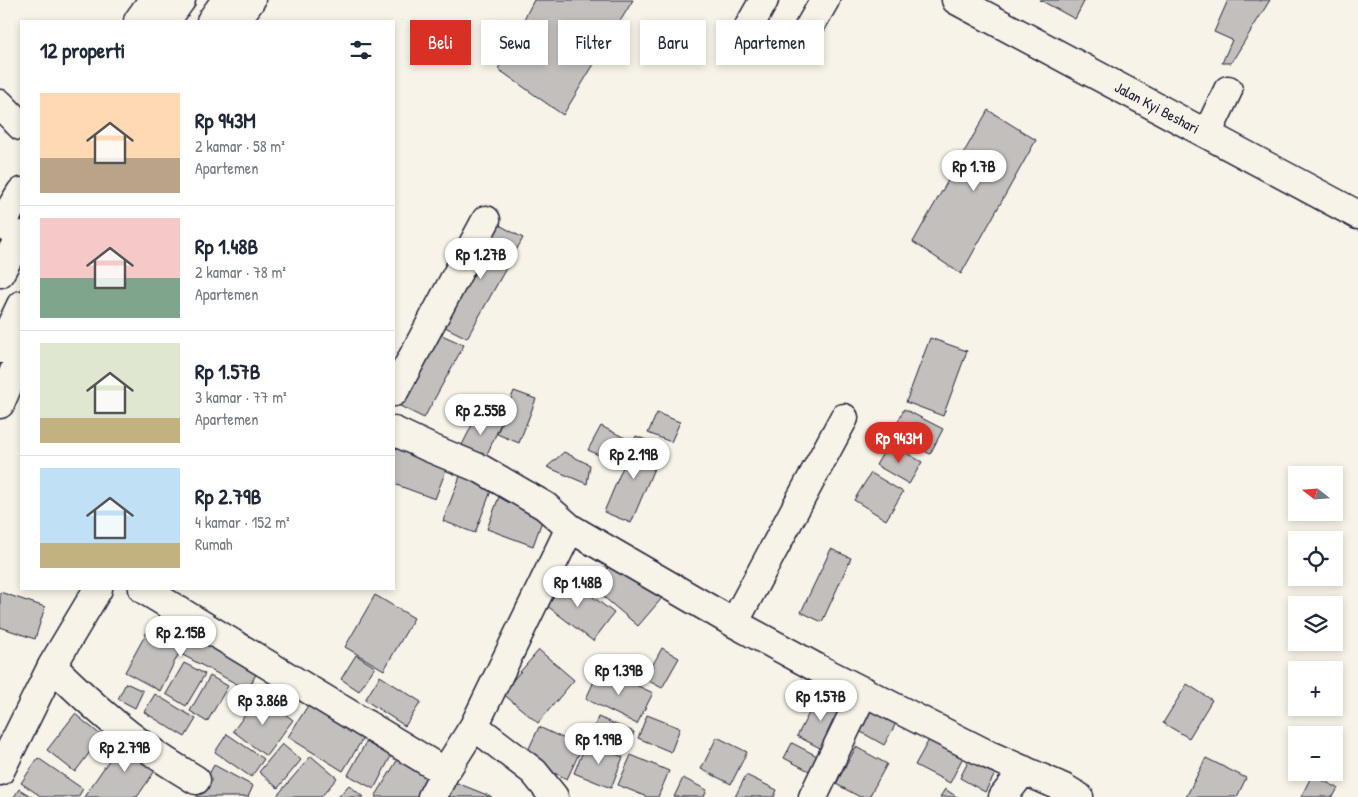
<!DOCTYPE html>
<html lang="id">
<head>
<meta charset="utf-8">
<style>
	:root { --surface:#fff; --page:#f6f6f7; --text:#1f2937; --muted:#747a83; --line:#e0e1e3; --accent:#d93025 }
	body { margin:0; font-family:"Patrick Hand",sans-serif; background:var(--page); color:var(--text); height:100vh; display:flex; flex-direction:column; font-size:19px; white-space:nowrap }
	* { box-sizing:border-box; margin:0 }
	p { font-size:16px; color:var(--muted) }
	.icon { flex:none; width:28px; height:28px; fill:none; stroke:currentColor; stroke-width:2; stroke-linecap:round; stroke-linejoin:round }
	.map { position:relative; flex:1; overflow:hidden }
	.drawer { position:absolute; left:20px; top:20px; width:375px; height:570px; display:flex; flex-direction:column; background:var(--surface); border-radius:0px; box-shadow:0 2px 8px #0003 }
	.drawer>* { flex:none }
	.top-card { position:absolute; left:410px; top:20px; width:475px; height:45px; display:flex; gap:10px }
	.needle { width:32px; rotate:287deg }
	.buttons { position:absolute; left:1288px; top:466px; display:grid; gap:10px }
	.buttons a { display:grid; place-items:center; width:55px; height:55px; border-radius:0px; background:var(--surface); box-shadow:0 2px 8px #0003; font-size:25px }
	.price { position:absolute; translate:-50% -42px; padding:0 11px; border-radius:18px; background:#fff; color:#222; font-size:16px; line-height:32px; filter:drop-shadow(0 1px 2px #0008) }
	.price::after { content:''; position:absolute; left:50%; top:30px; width:15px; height:11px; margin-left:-8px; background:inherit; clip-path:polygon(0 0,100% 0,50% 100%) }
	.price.active { background:var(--accent); color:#fff }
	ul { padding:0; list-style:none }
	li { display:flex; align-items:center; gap:15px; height:125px; padding:0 20px }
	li+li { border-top:1px solid var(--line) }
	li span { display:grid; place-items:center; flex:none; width:140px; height:100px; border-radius:0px; color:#555 }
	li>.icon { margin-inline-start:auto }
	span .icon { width:60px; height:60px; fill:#fffc; stroke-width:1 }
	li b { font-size:21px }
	h2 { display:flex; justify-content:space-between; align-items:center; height:60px; padding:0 20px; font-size:21px }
	.tag { padding:0 18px; border-radius:0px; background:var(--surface); box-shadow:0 2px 8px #0003; font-size:18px; line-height:45px }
	.tag.active { background:var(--accent); color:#fff }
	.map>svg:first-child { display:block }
	.building { fill:#c2bfbd; stroke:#22223b }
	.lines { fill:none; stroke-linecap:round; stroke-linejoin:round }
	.minor-casing { stroke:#22223b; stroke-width:31 }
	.highway-casing { stroke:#22223b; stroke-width:31 }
	.minor { stroke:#f7f3e8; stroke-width:28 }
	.highway { stroke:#f7f3e8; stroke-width:28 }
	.labels { text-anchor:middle; stroke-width:5; stroke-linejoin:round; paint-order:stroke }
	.street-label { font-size:15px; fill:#22223b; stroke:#f7f3e8 }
</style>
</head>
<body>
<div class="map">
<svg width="1358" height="797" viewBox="0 0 1358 797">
	<rect width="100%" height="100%" fill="#f7f3e8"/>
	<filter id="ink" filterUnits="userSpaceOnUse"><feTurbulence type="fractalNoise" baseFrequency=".02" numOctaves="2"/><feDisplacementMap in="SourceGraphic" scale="10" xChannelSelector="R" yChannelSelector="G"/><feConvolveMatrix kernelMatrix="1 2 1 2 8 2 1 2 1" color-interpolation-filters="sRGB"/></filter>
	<g filter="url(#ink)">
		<path class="building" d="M534 0H633L563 115 498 69Z
			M1040 0H1085L1075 19Z
			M1228 0H1258L1261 1V0H1270L1231 63H1222L1232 40 1214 32Z
			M988 110 1036 140 961 274 913 242Z
			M494 222 523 238 467 338 439 324Z
			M433 331 464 345 424 418 394 403Z
			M930 338 967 351 943 416 906 402Z
			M514 391 536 399 519 443 497 434Z
			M904 409 943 429 930 454 892 434Z
			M478 413 502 421 484 461 460 449Z
			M657 413 680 422 671 442 648 433Z
			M601 426 625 438 613 462 588 450Z
			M636 436 663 447 631 523 604 512Z
			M397 442 449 462 435 499 394 484V450Z
			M889 443 922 462 909 484 876 465Z
			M564 452 590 465 587 484 547 467Z
			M462 471 494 483 475 533 443 521Z
			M871 473 903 492 886 520 854 500Z
			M500 494 546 510 533 546 487 529Z
			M831 549 851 558 822 622 801 612Z
			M615 559 662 598 638 626 592 587Z
			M563 574 614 613 593 641 542 602Z
			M0 592 45 607 35 639 0 627Z
			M375 595 414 618 384 670 345 647Z
			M154 619 158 621 159 620 257 672 248 690 179 653 160 691 125 672Z
			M662 648 679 658 662 688 645 679Z
			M539 650 574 680 538 723 502 693Z
			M356 655 375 667 359 691 341 679Z
			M184 663 205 674 186 706 166 694Z
			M600 668 653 693 637 724 586 699Z
			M210 676 228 686 207 722 190 711Z
			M380 676 421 702 405 726 365 700Z
			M126 683 143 691 135 708 118 699Z
			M1187 684 1212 700 1189 738 1163 723Z
			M155 694 196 719 185 737 144 712Z
			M819 694 844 707 822 749 797 736Z
			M260 695 293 720 266 756 233 731Z
			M314 696 368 730 343 771 288 737Z
			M868 699 900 716 884 745 852 727Z
			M75 714 102 736 75 772 47 750Z
			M647 715 680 728 671 752 638 738Z
			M598 717 634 732 627 750 591 736Z
			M539 727 582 747 567 779 524 759Z
			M227 734 264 759 251 777 215 752Z
			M125 737 161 762 137 797H84Z
			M717 737 747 752 731 784 701 769Z
			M930 738 964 755 950 783 915 765Z
			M366 742 391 756 374 789 348 775Z
			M587 742 623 757 611 788 574 773Z
			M792 743 821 758 813 773 784 758Z
			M282 744 301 760 278 788 259 772Z
			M856 747 887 764 869 797H860L836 784Z
			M973 752 999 767 985 792 960 778Z
			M401 754 435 775 421 797H375Z
			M631 755 669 771 658 797H647L618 785Z
			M311 756 337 778 321 797H276Z
			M38 758 83 789 78 797H42L21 783Z
			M1206 758 1246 778 1237 797H1186Z
			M214 765 253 786 248 797H197Z
			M746 775 777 790 774 797H735Z
			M1312 775 1338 788 1333 797H1301Z
			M683 778 707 790 704 797H674Z
			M452 781 492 797H446Z
			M349 785 363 797H338Z
			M19 789 32 797H14Z
			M945 789 957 797H940Z"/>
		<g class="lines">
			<g class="minor-casing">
				<path id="minor" d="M956 0 1358 215
					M236 21 251 0
					M807 31 825 0
					M738 46 764 0
					M0 104 21 126
					M1207 134 1228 90
					M394 392 486 220
					M394 431 428 447 481 469 545 506 570 528 734 623 819 669 989 755 1064 788 1079 797
					M143 589 445 772
					M734 623 844 418
					M52 666C84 697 117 728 154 753 167 763 182 771 196 780
					M0 771 52 666 98 589
					M432 797 445 772 474 726
					M554 797 534 772 474 726 570 528
					M813 797 864 691
					M1003 797 1024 770"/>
			</g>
			<g class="highway-casing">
				<path id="highway" d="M138 21 153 0
					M166 21 181 0
					M211 21 226 0
					M0 226 21 192
					M0 273 21 235
					M0 349 21 305
					M0 404 21 355"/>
			</g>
			<use href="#minor" class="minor"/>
			<use href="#highway" class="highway"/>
		</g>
	</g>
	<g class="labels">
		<g class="street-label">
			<text transform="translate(1157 108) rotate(28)" y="5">Jalan Kyi Beshari</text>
		</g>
	</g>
</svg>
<div class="buttons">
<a><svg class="needle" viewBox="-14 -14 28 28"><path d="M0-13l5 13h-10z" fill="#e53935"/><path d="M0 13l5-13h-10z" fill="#747a83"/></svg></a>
<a><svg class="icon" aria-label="locate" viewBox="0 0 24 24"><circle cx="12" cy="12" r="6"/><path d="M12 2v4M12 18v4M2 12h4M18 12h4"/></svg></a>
<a><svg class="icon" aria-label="layers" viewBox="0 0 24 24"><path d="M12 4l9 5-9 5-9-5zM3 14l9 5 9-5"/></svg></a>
<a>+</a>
<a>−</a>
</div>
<b class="price" style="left:974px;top:192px">Rp 1.7B</b>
<b class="price" style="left:481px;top:280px">Rp 1.27B</b>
<b class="price" style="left:481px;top:436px">Rp 2.55B</b>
<b class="price active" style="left:899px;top:464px">Rp 943M</b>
<b class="price" style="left:634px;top:480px">Rp 2.19B</b>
<b class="price" style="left:578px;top:608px">Rp 1.48B</b>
<b class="price" style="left:181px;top:658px">Rp 2.15B</b>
<b class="price" style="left:619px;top:696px">Rp 1.39B</b>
<b class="price" style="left:821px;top:722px">Rp 1.57B</b>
<b class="price" style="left:263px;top:726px">Rp 3.86B</b>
<b class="price" style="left:599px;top:765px">Rp 1.99B</b>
<b class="price" style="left:125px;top:773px">Rp 2.79B</b>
<div class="top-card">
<a class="tag active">Beli</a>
<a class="tag">Sewa</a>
<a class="tag">Filter</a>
<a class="tag">Baru</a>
<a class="tag">Apartemen</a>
</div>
<section class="drawer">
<h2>12 properti<svg class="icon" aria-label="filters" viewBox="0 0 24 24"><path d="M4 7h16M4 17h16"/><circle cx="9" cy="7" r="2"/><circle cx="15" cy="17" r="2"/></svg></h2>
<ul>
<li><span style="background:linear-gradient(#ffd9b3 65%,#b9a48a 0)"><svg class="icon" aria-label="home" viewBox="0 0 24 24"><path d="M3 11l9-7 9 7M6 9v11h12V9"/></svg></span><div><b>Rp 943M</b><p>2 kamar · 58 m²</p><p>Apartemen</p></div></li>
<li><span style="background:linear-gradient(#f6c9c9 60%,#7fa58c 0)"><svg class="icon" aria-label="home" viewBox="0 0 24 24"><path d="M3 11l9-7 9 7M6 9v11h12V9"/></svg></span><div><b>Rp 1.48B</b><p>2 kamar · 78 m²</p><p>Apartemen</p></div></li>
<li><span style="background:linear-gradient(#dfe7d0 75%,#c2b280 0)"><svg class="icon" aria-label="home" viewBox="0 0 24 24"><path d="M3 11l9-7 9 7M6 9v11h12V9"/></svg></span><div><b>Rp 1.57B</b><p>3 kamar · 77 m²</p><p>Apartemen</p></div></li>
<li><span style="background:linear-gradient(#bfe0f5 75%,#c2b280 0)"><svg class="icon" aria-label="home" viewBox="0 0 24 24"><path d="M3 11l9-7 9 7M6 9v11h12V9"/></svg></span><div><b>Rp 2.79B</b><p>4 kamar · 152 m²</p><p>Rumah</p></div></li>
</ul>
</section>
</div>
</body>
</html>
